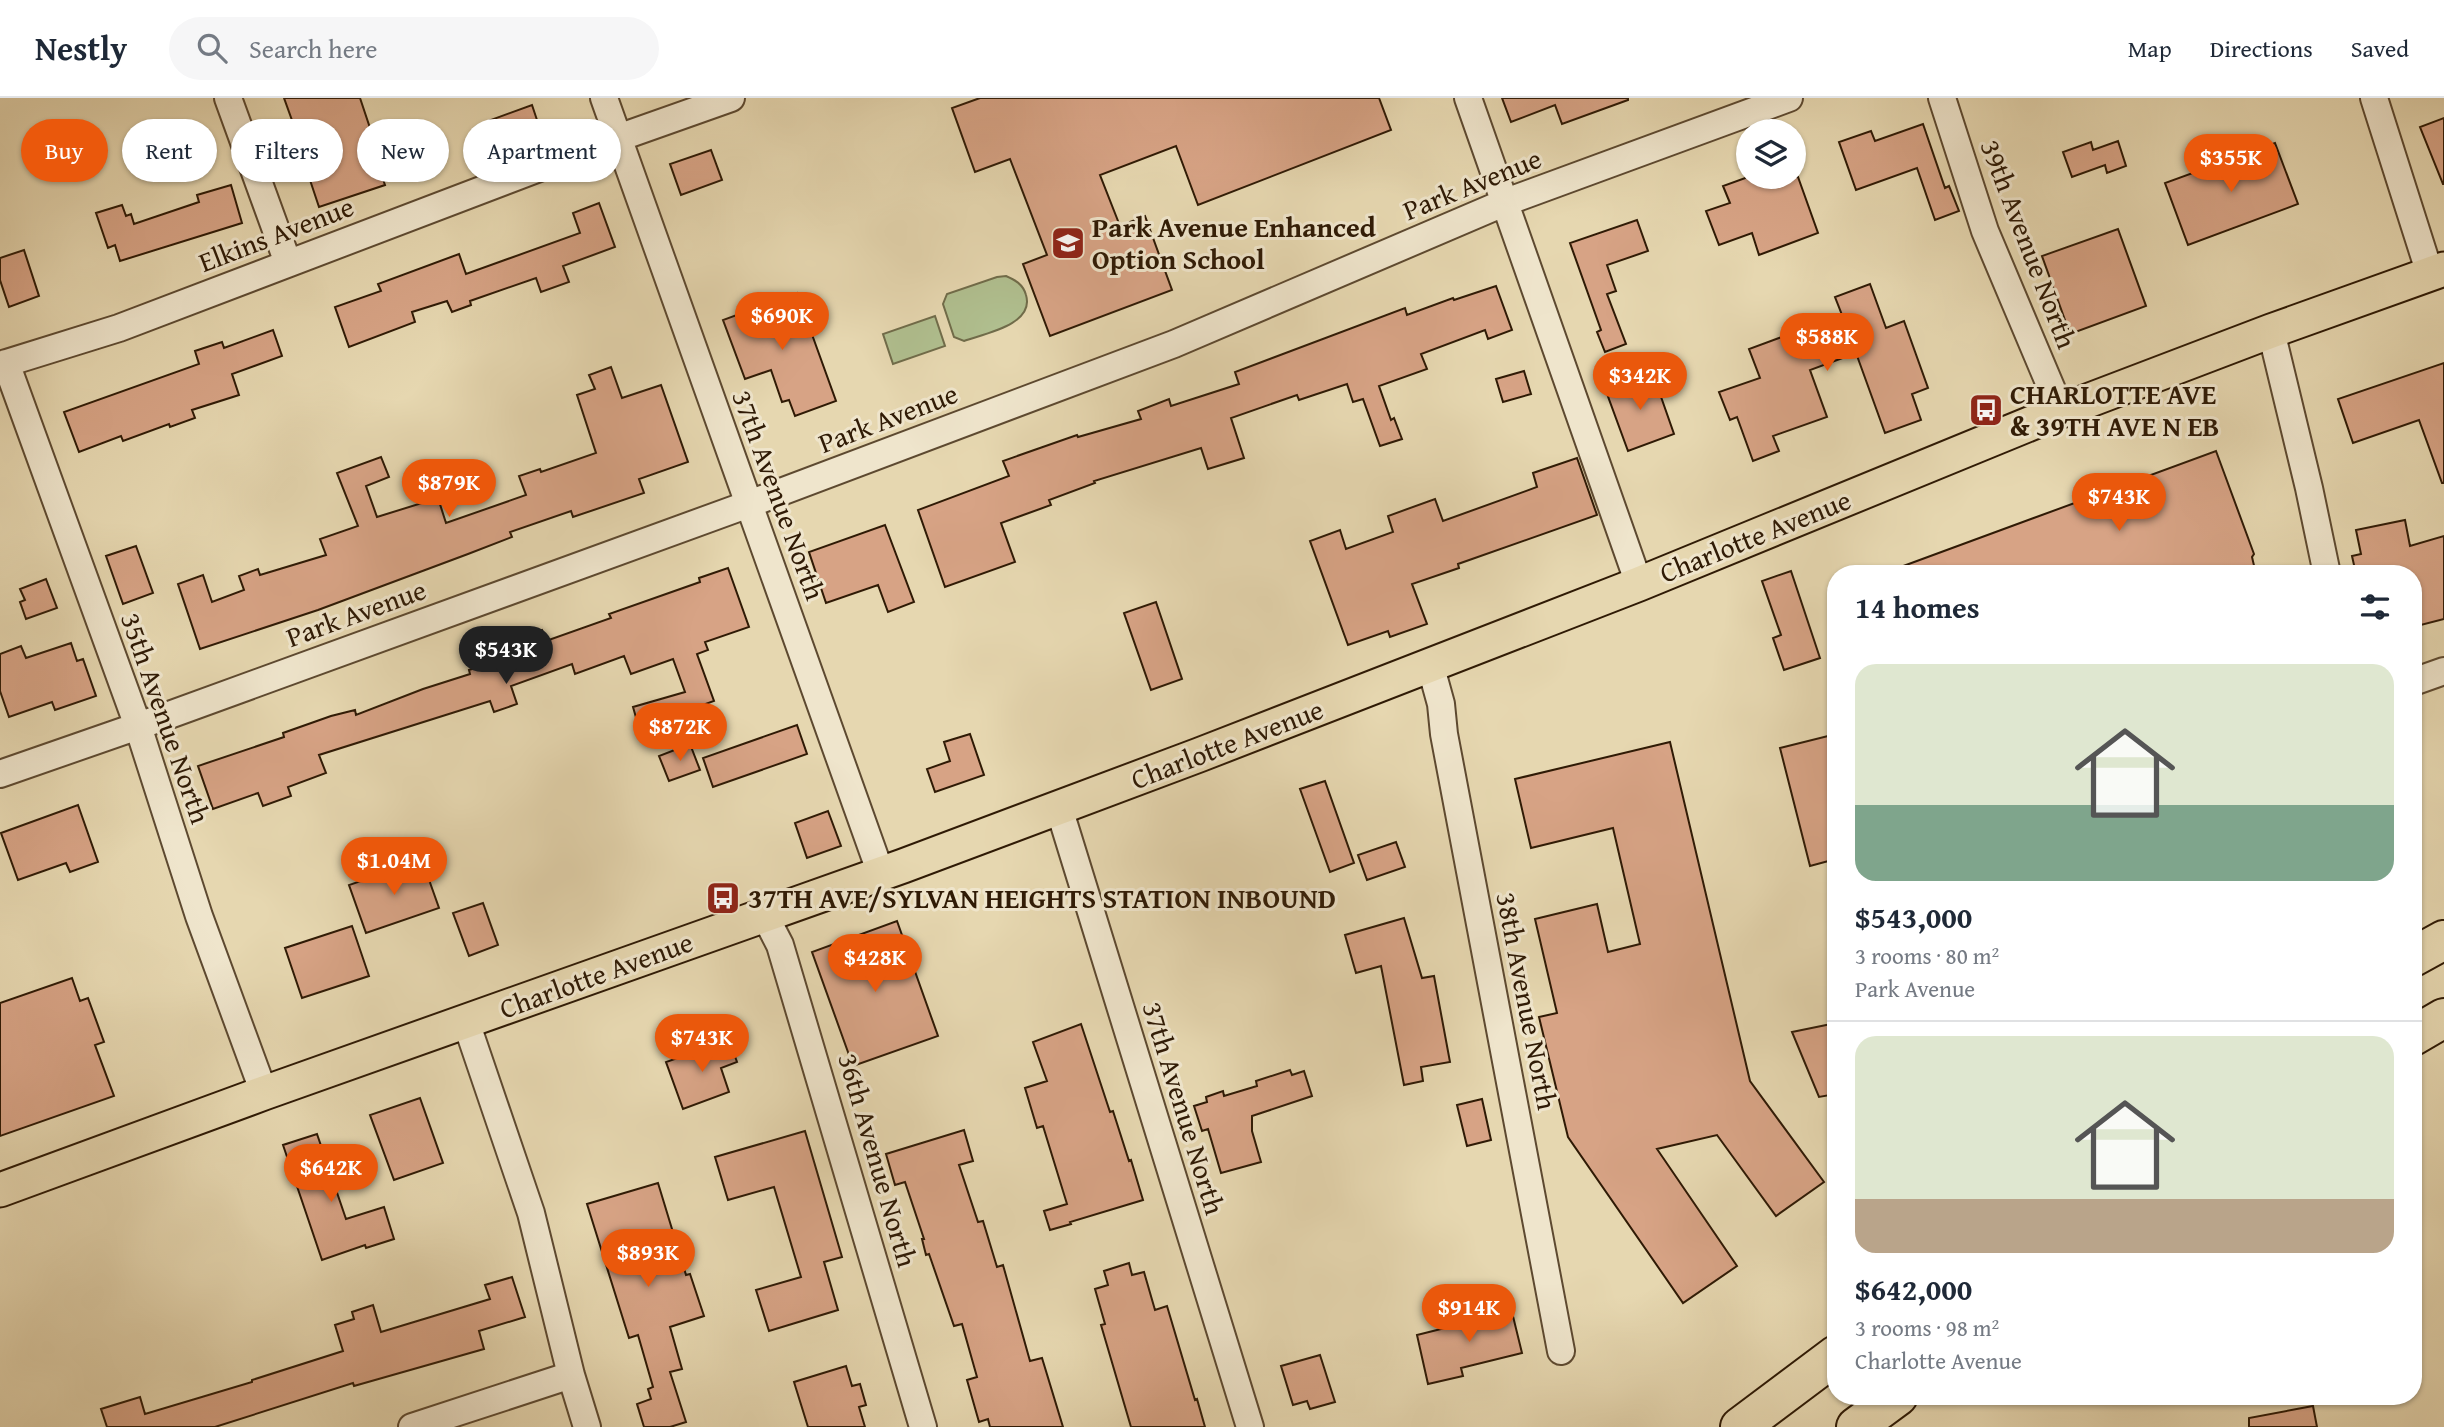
<!DOCTYPE html>
<html lang="en">
<head>
<meta charset="utf-8">
<style>
	:root { --surface:#fff; --page:#f6f6f7; --text:#1f2937; --muted:#747a83; --line:#e0e1e3; --accent:#ea580c }
	body { margin:0; font-family:"Gentium Book Plus",serif; background:var(--page); color:var(--text); height:100vh; display:flex; flex-direction:column; font-size:26px; white-space:nowrap }
	* { box-sizing:border-box; margin:0 }
	p { font-size:23px; color:var(--muted) }
	.icon { flex:none; width:38px; height:38px; fill:none; stroke:currentColor; stroke-width:2; stroke-linecap:round; stroke-linejoin:round }
	.map { position:relative; flex:1; overflow:hidden }
	.panel { position:absolute; left:1827px; top:467px; width:595px; height:840px; display:flex; flex-direction:column; background:var(--surface); border-radius:28px; box-shadow:0 2px 5px #0004 }
	.panel>* { flex:none }
	.banner { position:absolute; left:21px; top:21px; width:665px; height:63px; display:flex; gap:14px }
	.tools { position:absolute; left:1736px; top:21px; display:grid; gap:14px }
	.tools a { display:grid; place-items:center; width:70px; height:70px; border-radius:50%; background:var(--surface); box-shadow:0 2px 5px #0004; font-size:35px }
	.price { position:absolute; translate:-50% -60px; padding:0 16px; border-radius:24px; background:var(--accent); color:#fff; font-size:23px; line-height:46px; filter:drop-shadow(0 2px 4px #0008) }
	.price::after { content:''; position:absolute; left:50%; top:42px; width:21px; height:16px; margin-left:-10px; background:inherit; clip-path:polygon(0 0,100% 0,50% 100%) }
	.price.selected { background:#222; color:#fff }
	ul { padding:0; list-style:none }
	li { display:grid; align-content:center; gap:14px; height:371px; padding:0 28px }
	li+li { border-top:2px solid var(--line) }
	li span { display:grid; place-items:center; height:217px; border-radius:21px; color:#555 }
	li>.icon { margin-inline-start:auto }
	span .icon { width:126px; height:126px; fill:#fffc; stroke-width:1 }
	li b { font-size:30px }
	h2 { display:flex; justify-content:space-between; align-items:center; height:84px; padding:0 28px; font-size:30px }
	.tag { padding:0 24px; border-radius:32px; background:var(--surface); box-shadow:0 2px 5px #0004; font-size:24px; line-height:63px }
	.tag.selected { background:var(--accent); color:#fff }
	header { display:flex; align-items:center; gap:42px; box-sizing:border-box; height:98px; padding:0 35px; background:var(--surface); border-bottom:2px solid var(--line) }
	header strong { font-size:33px }
	nav { display:flex; gap:38px; margin-inline-start:auto; font-size:24px }
	.search { width:490px; height:63px; background:var(--page); display:flex; align-items:center; gap:18px; box-sizing:border-box; padding:0 24px; border-radius:38px; color:var(--muted); font-size:26px }
	.map>svg:first-child { display:block }
	.green { fill:#b0bf8f; stroke:#706c4a; stroke-width:2 }
	.building { fill:#d7a385; stroke:#2f1a05; stroke-width:2 }
	.lines { fill:none; stroke-linecap:round; stroke-linejoin:round }
	.minor-casing { stroke:#5d4930; stroke-width:30 }
	.major-casing { stroke:#2f1a05; stroke-width:37 }
	.highway-casing { stroke:#2f1a05; stroke-width:42 }
	.minor { stroke:#efe5cc; stroke-width:26 }
	.major { stroke:#e6d7b0; stroke-width:33 }
	.highway { stroke:#e6d7b0; stroke-width:38 }
	.labels { text-anchor:middle; stroke-width:6; stroke-linejoin:round; paint-order:stroke }
	.street-label { font-size:28px; fill:#2f1a05; stroke:#efe5cc }
	.poi-label { font-size:28px; font-weight:bold; fill:#2f1a05; stroke:#efe5cc; text-anchor:start }
</style>
</head>
<body>
<header>
<strong>Nestly</strong>
<div class="search"><svg class="icon" aria-label="search" viewBox="0 0 24 24"><circle cx="10" cy="10" r="6"/><path d="M15 15l6 6"/></svg>Search here</div>
<nav><a>Map</a><a>Directions</a><a>Saved</a></nav>
</header>
<div class="map">
<svg width="2444" height="1329" viewBox="0 0 2444 1329">
	<rect width="100%" height="100%" fill="#e6d7b0"/>
	<filter id="stains"><feTurbulence type="fractalNoise" baseFrequency=".00286" numOctaves="4"/><feColorMatrix values="0 0 0 0 .2 0 0 0 0 .09 0 0 0 0 .02 0 0 0 .5 -.17"/></filter>
	<radialGradient id="worn" r=".72"><stop offset=".6" stop-color="#630" stop-opacity="0"/><stop offset="1" stop-color="#630" stop-opacity=".3"/></radialGradient>
	<path class="green" d="M1006 178C1015 182 1023 186 1026 197 1035 227 983 236 964 243L954 239 943 206 947 196 997 179Z
		M935 218 945 248 893 266 883 236Z"/>
	<path class="building" d="M284 0H360L372 36 368 38 385 87 319 109 309 79 312 78Z
		M980 0H1379L1391 32 1198 107 1176 48 1100 77 1120 128 1145 118 1172 192 1050 238 1023 166 1047 157 1010 61 975 74 952 10Z
		M1502 0H1628V2L1562 26 1555 7 1511 24Z
		M532 7 540 31 496 46 488 23Z
		M2444 20V86H2443L2420 29Z
		M1923 26 1945 90 1949 88 1959 113 1935 122 1917 70 1856 92 1839 44 1871 33 1875 43Z
		M2118 43 2126 68 2107 75 2105 67 2072 79 2063 54 2091 44 2093 52Z
		M2275 45 2298 106 2188 147 2165 85Z
		M711 52 722 82 681 97 670 66Z
		M1748 79H1798L1818 135 1759 157 1752 135 1719 147 1706 113 1730 105 1723 88Z
		M231 87 242 125 120 163 115 147 108 150 96 115 122 107 126 118 131 116 134 126 199 104 197 97Z
		M599 105 615 149 563 168 569 184 541 194 536 180 470 203 471 207 452 214 447 203 412 214 415 224 349 249 335 209 381 193 378 186 459 156 466 176 580 135 573 115Z
		M1637 122 1648 153 1607 167 1616 193 1607 196 1626 246 1605 254 1597 234 1601 232 1570 145Z
		M2118 131 2146 208 2070 236 2042 158Z
		M24 152 39 198 9 209 0 182V160Z
		M1870 186 1886 230 1904 223 1928 290 1912 296 1921 322 1885 335 1856 255 1810 272 1827 319 1773 338 1779 353 1753 363 1737 319 1730 322 1719 294 1760 280 1749 251 1842 217 1835 199Z
		M1496 188 1512 232 1488 241 1485 232 1421 256 1427 271 1379 288 1391 322 1394 320 1402 341 1380 348 1363 301 1353 304 1347 286 1299 302 1297 297 1231 320 1244 360 1208 371 1201 350 1094 383 1095 385 1049 402 1051 407 1001 425 1015 464 945 489 918 412 1009 378 1003 363 1077 337 1078 339 1141 321 1138 313 1169 301 1171 308 1239 286 1235 274 1405 210 1407 217 1453 200 1454 202Z
		M797 195 836 303 795 318 789 302 782 304 771 272 745 281 723 222Z
		M273 232 282 258 232 276 239 297 192 312 195 320 170 329 169 326 123 343 121 338 79 354 64 314 199 266 195 253 222 244 224 250Z
		M2444 265V385H2442L2419 322 2353 345 2338 301Z
		M611 269 622 300 661 287 688 364 639 381 644 395 573 419 571 413 510 434 512 439 468 456 318 512 200 551 178 486 203 477 212 504 244 492 239 478 258 471 260 477 326 457 320 441 358 428 337 375 381 359 389 379 366 388 377 419 438 400 446 425 526 397 519 378 540 371 541 374 596 355 577 297 595 291 589 277Z
		M1524 273 1531 296 1503 304 1496 281Z
		M1653 276 1674 336 1628 353 1606 293Z
		M2216 353 2254 456 2252 459 2256 476H1887V474Z
		M1577 360 1597 417 1458 466 1459 470 1412 486 1427 526 1390 539 1388 533 1348 547 1310 443 1340 432 1346 451 1393 434 1388 418 1435 401 1443 423 1537 389 1533 375Z
		M2405 422 2410 448 2444 438V521L2413 529V476H2356L2352 458 2361 456 2356 432Z
		M885 427 914 504 888 514 878 487 826 505 809 454Z
		M136 448 153 495 123 506 106 458Z
		M728 470 749 529 705 544 708 552 697 556 714 603 639 630 633 609 685 594 673 561 631 576 624 558 575 576 572 566 511 588 517 606 494 614 490 603 319 657 326 675 288 689 291 698 263 708 258 695 213 711 198 668 284 639 283 635 331 618 355 612 356 617 423 591 470 576 469 572 516 556 511 543 542 532 546 543 611 520 609 516 700 484 699 480Z
		M1791 473 1820 560 1784 572 1773 540 1781 537 1762 483Z
		M46 481 57 510 26 521 20 504 25 502 20 491Z
		M1156 504 1182 581 1151 592 1124 515Z
		M71 545 77 563 83 561 96 598 55 612 52 604 9 619 0 593V556L21 548 26 560Z
		M797 627 807 656 713 689 703 660Z
		M970 636 984 677 935 694 927 671 950 663 944 644Z
		M1836 636V761L1810 768 1780 650Z
		M1670 644 1750 983 1824 1084 1776 1118 1717 1037 1657 1051 1737 1168 1683 1205 1568 1039 1539 919 1557 915 1535 821 1597 806 1608 854 1640 846 1613 730 1531 750 1515 681Z
		M690 646 700 672 669 683 659 658Z
		M1325 683 1354 765 1330 774 1300 691Z
		M78 707 98 764 70 774 66 765 18 782 1 735Z
		M828 713 841 748 807 760 795 725Z
		M1396 744 1405 769 1367 782 1358 757Z
		M422 762 439 810 366 835 349 787Z
		M483 805 498 847 469 858 453 815Z
		M1404 820 1422 880 1434 878 1450 964 1421 969 1423 983 1404 987 1381 868 1356 875 1345 837Z
		M897 823 938 938 853 968 812 854Z
		M352 828 369 878 302 900 285 850Z
		M72 880 80 903 88 900 104 944 95 947 114 998 0 1038V905Z
		M1836 925V996L1819 999 1792 934Z
		M1081 926 1110 1014 1113 1013 1129 1063 1131 1062 1143 1102 1070 1124 1071 1126 1050 1132 1044 1113 1067 1106 1043 1028 1037 1030 1025 990 1047 983 1033 944Z
		M729 942 737 964 721 970 729 994 683 1011 666 964Z
		M1290 972 1292 977 1304 973 1312 998 1252 1018V1033L1261 1064 1221 1075 1208 1031 1202 1033 1194 1008 1207 1004 1206 999 1223 993 1224 998 1257 988 1256 983Z
		M420 1000 443 1065 394 1082 370 1017Z
		M1482 1001 1491 1042 1467 1048 1457 1007Z
		M964 1032 973 1063 959 1067 978 1124 983 1123 997 1169 1003 1167 1030 1263 1042 1260 1063 1329H990L988 1321 979 1324 967 1282 977 1279 962 1226 954 1228 929 1156 926 1157 922 1141H924L905 1084 895 1087 886 1056Z
		M805 1033 842 1159 824 1164 838 1212 769 1233 756 1192 801 1179 774 1089 728 1102 715 1059Z
		M317 1036 346 1121 384 1109 394 1141 366 1150 365 1147 322 1162 283 1047Z
		M658 1085 686 1177 690 1176 704 1218 670 1229 682 1271 670 1274 686 1324 670 1329H644L637 1306 651 1301 648 1291 653 1289 638 1237 629 1240 587 1106Z
		M1129 1165 1132 1177 1144 1174 1155 1212 1167 1208 1195 1302 1197 1301 1205 1329H1131L1101 1227 1105 1226 1095 1191 1108 1187 1104 1173Z
		M512 1179 525 1219 479 1233 484 1251 354 1288 353 1285 215 1329H107L101 1311 140 1299 145 1316 252 1284V1282L343 1253 335 1227 354 1221 352 1214 373 1207 381 1234 490 1201 485 1187Z
		M1510 1206 1522 1255 1461 1270 1463 1278 1428 1286 1417 1237 1477 1222 1476 1214Z
		M1320 1257 1335 1304 1310 1311 1307 1303 1293 1307 1281 1268Z
		M846 1268 852 1288 860 1286 866 1307 859 1309 865 1329H808L794 1284Z
		M2313 1308 2317 1329H2249V1320Z"/>
	<g class="lines">
		<g class="minor-casing">
			<path id="minor" d="M228 0 288 165
				M604 0 881 776
				M1468 0 1639 486
				M1942 0 1985 133 2061 313
				M2374 0 2430 176
				M2271 233 2309 390 2327 476
				M6 265 138 628 199 818 264 995
				M0 267 119 230 618 40 731 0
				M1430 566 1441 606 1444 636 1561 1253
				M2413 584 2444 573
				M0 676 161 620 749 406 1174 246 1506 104 1789 0
				M1059 710 1250 1329
				M764 816 780 847 923 1329
				M466 924 531 1115 571 1277 587 1329
				M412 1329 571 1277"/>
		</g>
		<g class="major-casing">
			<path id="major" d="M0 1092 264 995 903 768 1199 657 1639 486 2061 313 2271 233 2444 171"/>
		</g>
		<g class="highway-casing">
			<path id="highway" d="M2413 859 2444 842
				M2413 938 2444 920
				M1740 1329 1836 1257
				M1856 1329 1898 1298"/>
		</g>
		<use href="#minor" class="minor"/>
		<use href="#major" class="major"/>
		<use href="#highway" class="highway"/>
	</g>
	<defs>
		<g id="school-square" transform="scale(1.75)"><rect x="-9" y="-9" width="18" height="18" rx="4" fill="#8f2418" stroke="#efe5cc"/><path d="M0-5L7-2L0 1L-7-2ZM-4 1L0 2.5L4 1V4Q0 6-4 4Z" fill="#fff"/></g>
		<g id="bus-square" transform="scale(1.75)"><rect x="-9" y="-9" width="18" height="18" rx="4" fill="#8f2418" stroke="#efe5cc"/><path d="M-5-6H5V4H4V6H2V4H-2V6H-4V4H-5ZM-3.5-4V0h7V-4ZM-3.5 1.2v1.5H-2V1.2ZM2 1.2v1.5H3.5V1.2Z" fill="#fff"/></g>
	</defs>
	<g fill-rule="evenodd">
		<use href="#school-square" x="1068" y="145"/>
		<use href="#bus-square" x="1986" y="312"/>
		<use href="#bus-square" x="723" y="800"/>
	</g>
	<g class="labels">
		<g class="street-label">
			<text transform="translate(1472 86) rotate(-22)" y="10">Park Avenue</text>
			<text transform="translate(276 136) rotate(-21)" y="10">Elkins Avenue</text>
			<text transform="translate(2029 146) rotate(69)" y="10">39th Avenue North</text>
			<text transform="translate(888 320) rotate(-21)" y="10">Park Avenue</text>
			<text transform="translate(779 397) rotate(70)" y="10">37th Avenue North</text>
			<text transform="translate(1755 438) rotate(-22)" y="10">Charlotte Avenue</text>
			<text transform="translate(356 515) rotate(-20)" y="10">Park Avenue</text>
			<text transform="translate(166 620) rotate(71)" y="10">35th Avenue North</text>
			<text transform="translate(1227 646) rotate(-21)" y="10">Charlotte Avenue</text>
			<text transform="translate(596 877) rotate(-20)" y="10">Charlotte Avenue</text>
			<text transform="translate(1527 903) rotate(79)" y="10">38th Avenue North</text>
			<text transform="translate(1184 1010) rotate(73)" y="10">37th Avenue North</text>
			<text transform="translate(878 1062) rotate(74)" y="10">36th Avenue North</text>
		</g>
		<g class="poi-label">
			<text x="1092" y="139">Park Avenue Enhanced<tspan x="1092" dy="32">Option School</tspan></text>
			<text x="2010" y="306">CHARLOTTE AVE<tspan x="2010" dy="32">&amp; 39TH AVE N EB</tspan></text>
			<text x="748" y="810">37TH AVE/SYLVAN HEIGHTS STATION INBOUND</text>
		</g>
	</g>
	<rect width="100%" height="100%" filter="url(#stains)"/>
	<rect width="100%" height="100%" fill="url(#worn)"/>
</svg>
<div class="tools">
<a><svg class="icon" aria-label="layers" viewBox="0 0 24 24"><path d="M12 4l9 5-9 5-9-5zM3 14l9 5 9-5"/></svg></a>
</div>
<b class="price" style="left:2231px;top:96px">$355K</b>
<b class="price" style="left:782px;top:254px">$690K</b>
<b class="price" style="left:1827px;top:275px">$588K</b>
<b class="price" style="left:1640px;top:314px">$342K</b>
<b class="price" style="left:449px;top:421px">$879K</b>
<b class="price" style="left:2119px;top:435px">$743K</b>
<b class="price selected" style="left:506px;top:588px">$543K</b>
<b class="price" style="left:680px;top:665px">$872K</b>
<b class="price" style="left:394px;top:799px">$1.04M</b>
<b class="price" style="left:875px;top:896px">$428K</b>
<b class="price" style="left:702px;top:976px">$743K</b>
<b class="price" style="left:331px;top:1106px">$642K</b>
<b class="price" style="left:648px;top:1191px">$893K</b>
<b class="price" style="left:1469px;top:1246px">$914K</b>
<div class="banner">
<a class="tag selected">Buy</a>
<a class="tag">Rent</a>
<a class="tag">Filters</a>
<a class="tag">New</a>
<a class="tag">Apartment</a>
</div>
<section class="panel">
<h2>14 homes<svg class="icon" aria-label="filters" viewBox="0 0 24 24"><path d="M4 7h16M4 17h16"/><circle cx="9" cy="7" r="2"/><circle cx="15" cy="17" r="2"/></svg></h2>
<ul>
<li><span style="background:linear-gradient(#dfe7d0 65%,#7fa58c 0)"><svg class="icon" aria-label="home" viewBox="0 0 24 24"><path d="M3 11l9-7 9 7M6 9v11h12V9"/></svg></span><div><b>$543,000</b><p>3 rooms · 80 m²</p><p>Park Avenue</p></div></li>
<li><span style="background:linear-gradient(#dfe7d0 75%,#b9a48a 0)"><svg class="icon" aria-label="home" viewBox="0 0 24 24"><path d="M3 11l9-7 9 7M6 9v11h12V9"/></svg></span><div><b>$642,000</b><p>3 rooms · 98 m²</p><p>Charlotte Avenue</p></div></li>
</ul>
</section>
</div>
</body>
</html>
